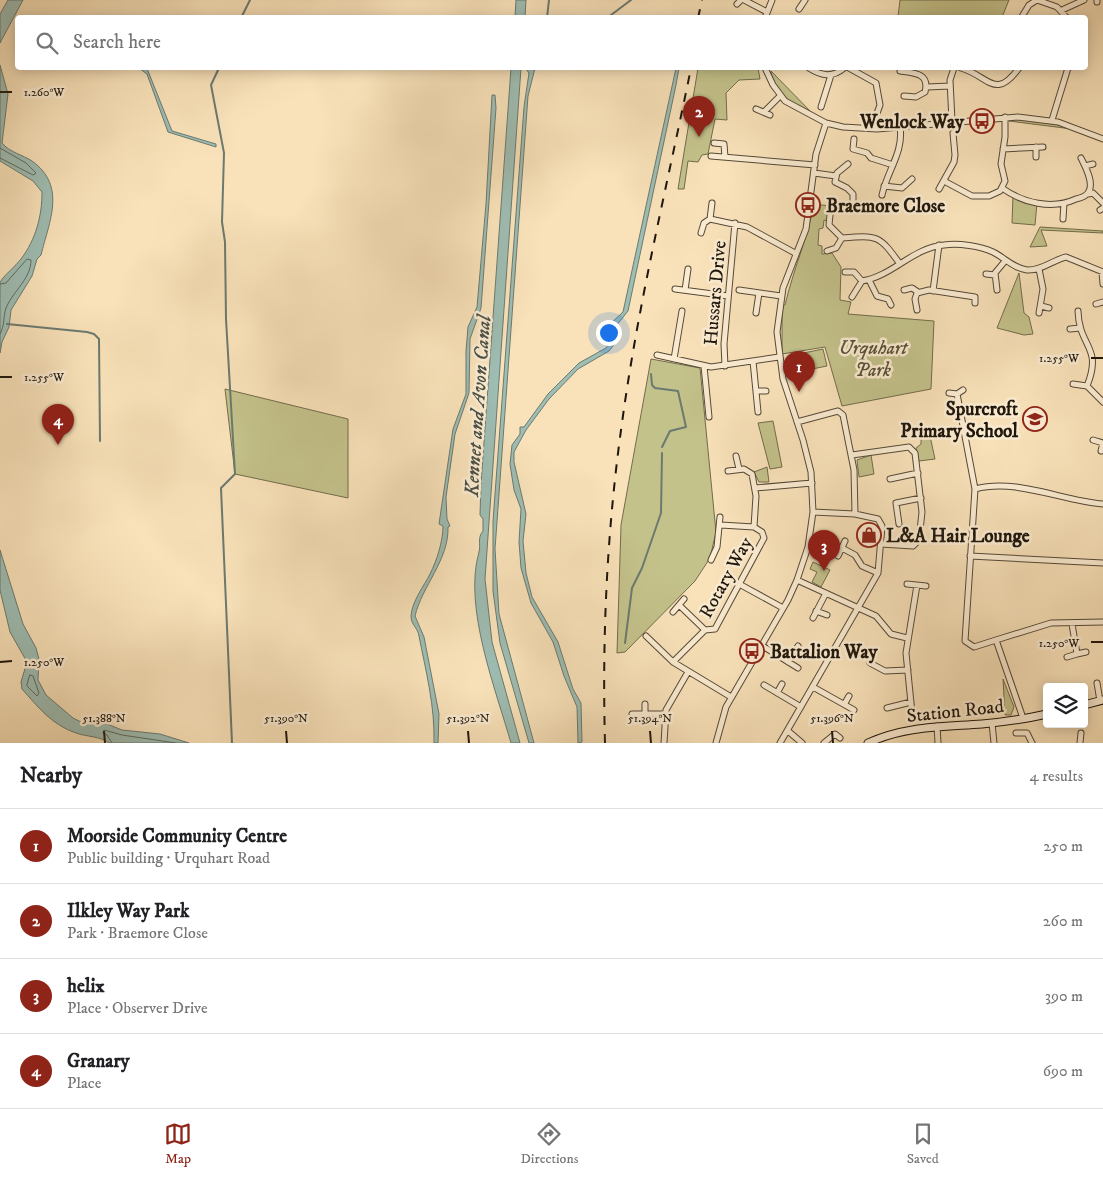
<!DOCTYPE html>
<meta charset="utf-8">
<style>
:root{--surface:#fff;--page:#f6f6f6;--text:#202124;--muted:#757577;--line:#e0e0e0;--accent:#8f2418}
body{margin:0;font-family:"IM FELL DW Pica",serif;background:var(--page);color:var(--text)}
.controls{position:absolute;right:15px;bottom:15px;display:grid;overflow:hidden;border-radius:5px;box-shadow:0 2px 12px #0003}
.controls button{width:45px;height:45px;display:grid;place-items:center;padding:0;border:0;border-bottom:1px solid var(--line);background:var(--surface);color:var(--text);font:25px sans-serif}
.you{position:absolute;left:608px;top:332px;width:18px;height:18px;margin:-12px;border:4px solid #fff;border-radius:50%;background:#1a73e8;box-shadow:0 0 0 8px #1a73e833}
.badge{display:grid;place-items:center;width:32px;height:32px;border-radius:50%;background:var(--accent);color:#fff;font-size:16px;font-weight:700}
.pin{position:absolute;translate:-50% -41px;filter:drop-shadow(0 1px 2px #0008)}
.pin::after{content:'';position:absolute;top:26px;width:18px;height:15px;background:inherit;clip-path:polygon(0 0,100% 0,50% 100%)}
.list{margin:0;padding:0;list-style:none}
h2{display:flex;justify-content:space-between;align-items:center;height:65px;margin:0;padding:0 20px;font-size:21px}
h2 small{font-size:16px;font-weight:400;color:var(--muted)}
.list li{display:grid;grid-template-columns:32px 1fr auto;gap:15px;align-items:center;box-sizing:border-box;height:75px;padding:0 20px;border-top:1px solid var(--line)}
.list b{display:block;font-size:19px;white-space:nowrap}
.list p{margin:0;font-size:16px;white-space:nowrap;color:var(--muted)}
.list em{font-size:16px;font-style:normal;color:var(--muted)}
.icon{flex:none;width:28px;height:28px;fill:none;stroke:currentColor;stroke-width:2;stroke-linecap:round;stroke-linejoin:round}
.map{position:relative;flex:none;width:1103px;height:743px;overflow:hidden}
.search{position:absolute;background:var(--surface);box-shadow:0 2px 12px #0003;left:15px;right:15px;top:15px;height:55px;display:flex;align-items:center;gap:12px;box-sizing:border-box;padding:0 18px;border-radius:5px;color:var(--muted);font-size:19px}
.sheet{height:365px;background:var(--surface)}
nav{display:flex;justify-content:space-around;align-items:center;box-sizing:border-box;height:70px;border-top:1px solid var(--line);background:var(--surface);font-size:14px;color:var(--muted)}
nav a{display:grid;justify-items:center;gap:2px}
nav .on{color:var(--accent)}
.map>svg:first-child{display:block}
.green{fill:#c4c28b;stroke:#716c4c}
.water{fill:#9ebdb3;stroke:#6b7a70}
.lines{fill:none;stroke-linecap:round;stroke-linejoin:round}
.shore{stroke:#5e6a60;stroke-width:1}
.stream{stroke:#6b7a70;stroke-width:2}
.street-casing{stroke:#554938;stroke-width:7}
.secondary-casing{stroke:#1e160c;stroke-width:9}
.street{stroke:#fbecd2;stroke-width:5}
.secondary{stroke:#fbecd2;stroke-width:7}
.rail{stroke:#1e160c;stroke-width:2;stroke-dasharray:9 9;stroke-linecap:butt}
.ticks{fill:none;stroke:#1e160c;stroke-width:2}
.labels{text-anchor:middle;stroke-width:5;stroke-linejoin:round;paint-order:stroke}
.poi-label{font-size:19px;font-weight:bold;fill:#1e160c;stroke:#fbecd2;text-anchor:start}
.street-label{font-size:19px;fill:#1e160c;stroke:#fbecd2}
.park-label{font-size:19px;font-style:italic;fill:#585238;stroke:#fbecd2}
.water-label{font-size:20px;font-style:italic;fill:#4b5046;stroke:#fbecd2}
.ticks-label{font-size:12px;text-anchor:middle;fill:#1e160c;stroke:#fbecd2;stroke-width:5;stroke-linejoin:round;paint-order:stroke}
</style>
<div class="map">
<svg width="1103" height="743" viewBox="0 0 1103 743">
<rect width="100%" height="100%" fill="#f9e2ba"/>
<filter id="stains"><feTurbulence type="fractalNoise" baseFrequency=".004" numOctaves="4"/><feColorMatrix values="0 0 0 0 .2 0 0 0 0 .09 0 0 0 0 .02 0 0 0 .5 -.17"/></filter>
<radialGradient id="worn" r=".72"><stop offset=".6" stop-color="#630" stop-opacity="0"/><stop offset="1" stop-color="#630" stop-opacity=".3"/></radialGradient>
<path class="green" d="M900 0H1009L1002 17 904 18 898 17Z
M698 68H758L760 79 739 80 726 93 727 120 715 119 708 154 702 155 698 162 688 161 684 189H678Z
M771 71 814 115C797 106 772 94 771 71Z
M1014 118 1052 123 1072 129 1009 121Z
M1013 196 1037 203 1035 225 1012 223Z
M814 204 847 208 846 213 828 212 827 221 824 220 823 228 819 229 818 245 822 246V254L832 253 841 267 840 300 851 302 848 314 934 321 931 389 842 406 825 347 782 354V306L785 305C793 271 807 239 814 204Z
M1040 227 1103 231V233L1041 230 1047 246 1030 247Z
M1019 273 1024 313 1029 317 1033 334 1024 335 997 328Z
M823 349 827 366 792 373 789 356Z
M651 359 700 368 716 532 710 558 695 581 625 652 617 653 621 525Z
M225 389 348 419V498L235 474Z
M773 421 782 467 770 469 758 423Z
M930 436 935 459 919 461 916 448 921 444V438Z
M871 455 874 474 859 477 857 460Z
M767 467 769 482H759L754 472Z
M813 562 830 570 821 587 812 582 817 572 810 569Z
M1003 679 1014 707 1011 715H1005Z"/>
<path class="water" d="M8 0H23L0 43V14Z
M516 0H526L525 17H515Z
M0 65 8 94 2 143C9 152 23 155 32 161 67 186 49 222 41 255L37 259 32 276 11 310 9 327 2 342 0 353V282C6 273 15 267 21 259 36 239 42 216 42 192L33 181 0 161Z
M139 68H146L148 71 172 131 216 144V147L168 132 147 74Z
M511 68H521L485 579 492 642 520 743H511C496 690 463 607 479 552 481 544 477 538 483 531V519L480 515 481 484Z
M529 68H535L528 96 495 549 499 614 534 743H529L500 643 493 591V521L524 107 529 73 526 69Z
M676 68H679L676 85 628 311 616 326 613 346 609 351 578 369 549 399 526 430 514 452V462L526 514 523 541 526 573 532 597 558 642 573 689 581 703 582 742 578 743 577 707 564 676 553 642 531 603 521 568 519 542 521 509 514 490 510 464 512 445 520 434V427H524L548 394 579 363 606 348 609 343 610 324 623 312Z
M492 95H495L496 108 481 308 470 339 469 393 455 434 446 497 447 519 450 526 448 527C449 560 422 586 415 616L424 637 439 714 438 743H434C435 706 426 672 419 636 418 628 411 625 411 616 412 601 424 586 430 574 437 560 443 541 443 526L439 524 453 429 466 394V351L468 327 477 307 486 204Z
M0 550 23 624 36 648 39 659 38 680 46 695 73 718 83 723 107 724 122 730 160 734 189 743H109C100 736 87 737 76 733 52 725 38 707 22 689L21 682 27 662 10 632 0 590Z"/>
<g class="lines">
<path class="shore" d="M0 148 26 163 36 173 33 175 0 158
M0 284 6 283 27 259 31 260C31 279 13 291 6 308 3 317 5 325 0 334
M30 675 33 676 39 693 37 696 27 686Z
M112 743 107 735 103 733 104 730 122 735 176 743"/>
<path class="stream" d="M241 18 250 0
M547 18 549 0
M607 18 631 0
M219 68 211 85 224 153 222 222 225 242 226 319 235 474 221 488 232 743
M7 324 87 332 94 334 99 339 100 441
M651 374 652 385 655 388 678 391 686 427 670 431 662 447
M625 643 632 588 642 568 661 513 662 453"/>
<defs>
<path id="street" d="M744 0 767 12
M1037 0 1057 7 1067 18
M1097 0V2
M737 4 741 0
M799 9 805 0
M1062 10 1084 0
M765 18 772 0
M1021 18 1029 5 1037 0
M765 68 773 85 785 101 826 123 843 127 877 129 1018 117 1058 122 1103 139
M809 68C822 76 832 78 844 68
M849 68 876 83 880 105 876 116
M961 68C989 76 995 101 1019 68
M900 71C914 73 930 73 925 92L916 97 904 96
M927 87 950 86
M821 107 831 75
M756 109 770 115
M765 111 780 96
M1052 120 1068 68
M952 121 950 80 954 68
M854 139 853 149 867 153 871 158 893 165
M714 143 724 144 725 157
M1036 147V157
M1003 149 1043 147
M711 156 815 165
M848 164 837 173 835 182 847 188 853 194V200
M1085 166 1093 164
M814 173 836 176
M944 181 972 196H989L1000 191 1005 181 1001 164 1005 137V117
M884 186 902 188 912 179
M1002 188C1023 203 1052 210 1076 199 1081 198 1087 196 1089 191 1094 182 1085 166 1081 158
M939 189 954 162 955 155 953 133
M1088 194 1093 193 1103 203
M882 195C887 171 904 152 900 127
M1100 210 1103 208
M830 215 829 225 842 238
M710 219 712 203
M1063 219 1064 203
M701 233 704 223 710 219 747 227 795 253
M827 251 836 248 842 238C878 235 879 235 900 264
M845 272H854L862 281
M1102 272 1103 284
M986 274 995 275
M869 280 877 296 888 299 891 305
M675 289 728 296
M685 290 688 269
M739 290 781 296
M904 290 912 288 918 292
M997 290 995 273 1005 261
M933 291 939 245
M852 297 862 281C893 276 912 248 944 245 959 243 980 246 993 252 1005 258 1013 268 1027 270 1041 271 1053 260 1066 257L1103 272
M1096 304 1103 302
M1041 306 1049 308
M917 310 915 299 917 293 929 290 975 297V303
M1078 311C1079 348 1103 346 1087 386
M756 313 759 293
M1039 313 1043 289 1039 269
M1070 329 1080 328
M657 355 711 367 779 357
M674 359 682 311
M753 361 758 412
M704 366 709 417
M725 366 724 344 735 223
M1073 384 1087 386
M1087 386 1103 402
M756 391H766
M949 393 957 394 963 390
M957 394 975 489 965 641 974 647 996 640 1023 718
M797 422 838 411 843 415 854 470 855 514
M1093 440 1103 443
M1101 451 1103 443
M852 455 909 447 915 453 922 512 919 540 913 546 881 544
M736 456 739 469
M890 479 918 473
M755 488 812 483
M975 489C1017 478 1062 501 1103 504
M899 524 896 503 921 498
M721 525 754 527
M842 548 855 555 862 566 878 573
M838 556 845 541
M970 556 1103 563
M711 560 717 547 720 517
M797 580 876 616 891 634 907 638
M907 584 926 586
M741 585 783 608
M679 605 705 630
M816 611 827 615
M673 612 684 599
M813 618 826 593
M1072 624 1077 654 1086 652
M646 636 673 662 731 697
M996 640 1051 623 1103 622
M761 645 798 668
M1067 657 1077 654
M673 662 705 630 715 629 764 538 762 532 754 527 756 496 752 474 744 469 728 471
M788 662 798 646
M870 663 885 671 908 670
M1097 683 1100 701
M764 685 801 707
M813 687 854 710
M777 693 782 684
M845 703 849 696
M887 708 911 702
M912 713 906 653 917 585
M632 714H665
M645 714V704
M992 723 994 743
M937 726 938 743
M788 731 802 743
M1016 733H1027L1032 743
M664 743 666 710 688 672
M716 743 726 707 788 600 797 580 808 547 813 512 811 472 803 440 783 379 777 332 783 288 806 229 816 154 826 123
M780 743 878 573 882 526 878 519 855 514 813 512
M824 743 835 734 840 738
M1080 743 1081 733"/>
<path id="secondary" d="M1084 705 1103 700
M868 743C905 726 942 727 982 724 1004 722 1025 719 1047 714"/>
</defs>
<use href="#street" class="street-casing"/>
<use href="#secondary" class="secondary-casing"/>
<use href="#street" class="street"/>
<use href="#secondary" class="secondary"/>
<path class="rail" d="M698 18 702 0
M605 743C602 636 607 529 622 423 638 304 667 186 691 68"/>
</g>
<path class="ticks" d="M0 92H12M1091 358H1103M0 377H12M1091 642H1103M0 662 12 661M104 731 105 743M286 731 287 743M468 731 469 743M650 731 651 743M832 731 833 743"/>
<defs>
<symbol id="bus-ring" viewBox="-11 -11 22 22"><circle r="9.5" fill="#fbecd2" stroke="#8f2418" stroke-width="1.5"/><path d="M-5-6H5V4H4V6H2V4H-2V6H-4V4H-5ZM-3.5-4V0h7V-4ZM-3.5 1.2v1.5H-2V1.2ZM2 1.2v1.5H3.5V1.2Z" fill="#8f2418"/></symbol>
<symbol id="school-ring" viewBox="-11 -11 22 22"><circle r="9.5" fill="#fbecd2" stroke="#8f2418" stroke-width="1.5"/><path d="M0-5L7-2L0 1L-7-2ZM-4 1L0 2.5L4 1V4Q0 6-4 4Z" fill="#8f2418"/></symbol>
<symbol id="shop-ring" viewBox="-11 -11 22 22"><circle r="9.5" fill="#fbecd2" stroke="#8f2418" stroke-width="1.5"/><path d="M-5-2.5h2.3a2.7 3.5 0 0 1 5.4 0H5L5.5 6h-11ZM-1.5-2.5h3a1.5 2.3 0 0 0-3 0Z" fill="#8f2418"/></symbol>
</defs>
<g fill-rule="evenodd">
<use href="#bus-ring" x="968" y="107" width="28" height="28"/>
<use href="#bus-ring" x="794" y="191" width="28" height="28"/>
<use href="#school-ring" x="1021" y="405" width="28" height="28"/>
<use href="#shop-ring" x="855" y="521" width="28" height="28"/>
<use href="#bus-ring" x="738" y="637" width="28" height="28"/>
</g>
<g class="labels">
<g class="poi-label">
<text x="964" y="128" text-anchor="end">Wenlock Way</text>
<text x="826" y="212">Braemore Close</text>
<text x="1018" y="415" text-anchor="end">Spurcroft<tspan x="1018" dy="22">Primary School</tspan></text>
<text x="886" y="542">L&amp;A Hair Lounge</text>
<text x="770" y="658">Battalion Way</text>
</g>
<g class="street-label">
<text transform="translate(714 293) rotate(-85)" y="7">Hussars Drive</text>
<text transform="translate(725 577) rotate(-61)" y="7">Rotary Way</text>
<text transform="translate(955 710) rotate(-6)" y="7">Station Road</text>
</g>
<g class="park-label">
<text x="873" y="354">Urquhart<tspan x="873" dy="22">Park</tspan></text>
</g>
<g class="water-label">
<text transform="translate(477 406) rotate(-86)" y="7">Kennet and Avon Canal</text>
</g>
</g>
<g class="ticks-label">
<text x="44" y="96">1.260°W</text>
<text x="1059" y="362">1.255°W</text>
<text x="44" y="381">1.255°W</text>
<text x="1059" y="647">1.250°W</text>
<text x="44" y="666">1.250°W</text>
<text x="104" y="722">51.388°N</text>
<text x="286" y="722">51.390°N</text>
<text x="468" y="722">51.392°N</text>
<text x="650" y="722">51.394°N</text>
<text x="832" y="722">51.396°N</text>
</g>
<rect width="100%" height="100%" filter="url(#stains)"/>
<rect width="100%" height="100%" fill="url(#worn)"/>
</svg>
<div class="controls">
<button><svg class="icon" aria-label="layers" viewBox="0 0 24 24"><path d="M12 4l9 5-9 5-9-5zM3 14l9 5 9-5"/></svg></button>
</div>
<div class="you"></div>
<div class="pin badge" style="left:799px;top:392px">1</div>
<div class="pin badge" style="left:699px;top:137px">2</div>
<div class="pin badge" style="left:824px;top:571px">3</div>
<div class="pin badge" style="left:58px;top:445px">4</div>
<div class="search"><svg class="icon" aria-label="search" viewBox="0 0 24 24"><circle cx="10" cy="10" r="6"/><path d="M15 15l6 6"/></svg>Search here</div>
</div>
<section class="sheet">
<h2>Nearby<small>4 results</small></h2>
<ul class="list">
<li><span class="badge">1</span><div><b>Moorside Community Centre</b><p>Public building · Urquhart Road</p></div><em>250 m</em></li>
<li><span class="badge">2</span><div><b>Ilkley Way Park</b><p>Park · Braemore Close</p></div><em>260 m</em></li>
<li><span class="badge">3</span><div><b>helix</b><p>Place · Observer Drive</p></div><em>390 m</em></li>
<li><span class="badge">4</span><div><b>Granary</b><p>Place</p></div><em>690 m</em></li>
</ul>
</section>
<nav>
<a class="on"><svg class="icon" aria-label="map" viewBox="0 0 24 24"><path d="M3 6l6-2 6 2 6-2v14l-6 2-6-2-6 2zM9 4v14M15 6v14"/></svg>Map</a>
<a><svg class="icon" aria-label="directions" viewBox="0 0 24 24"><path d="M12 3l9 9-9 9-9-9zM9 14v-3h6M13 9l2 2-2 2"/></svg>Directions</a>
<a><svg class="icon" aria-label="saved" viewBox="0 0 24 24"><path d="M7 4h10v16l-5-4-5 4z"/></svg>Saved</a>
</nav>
